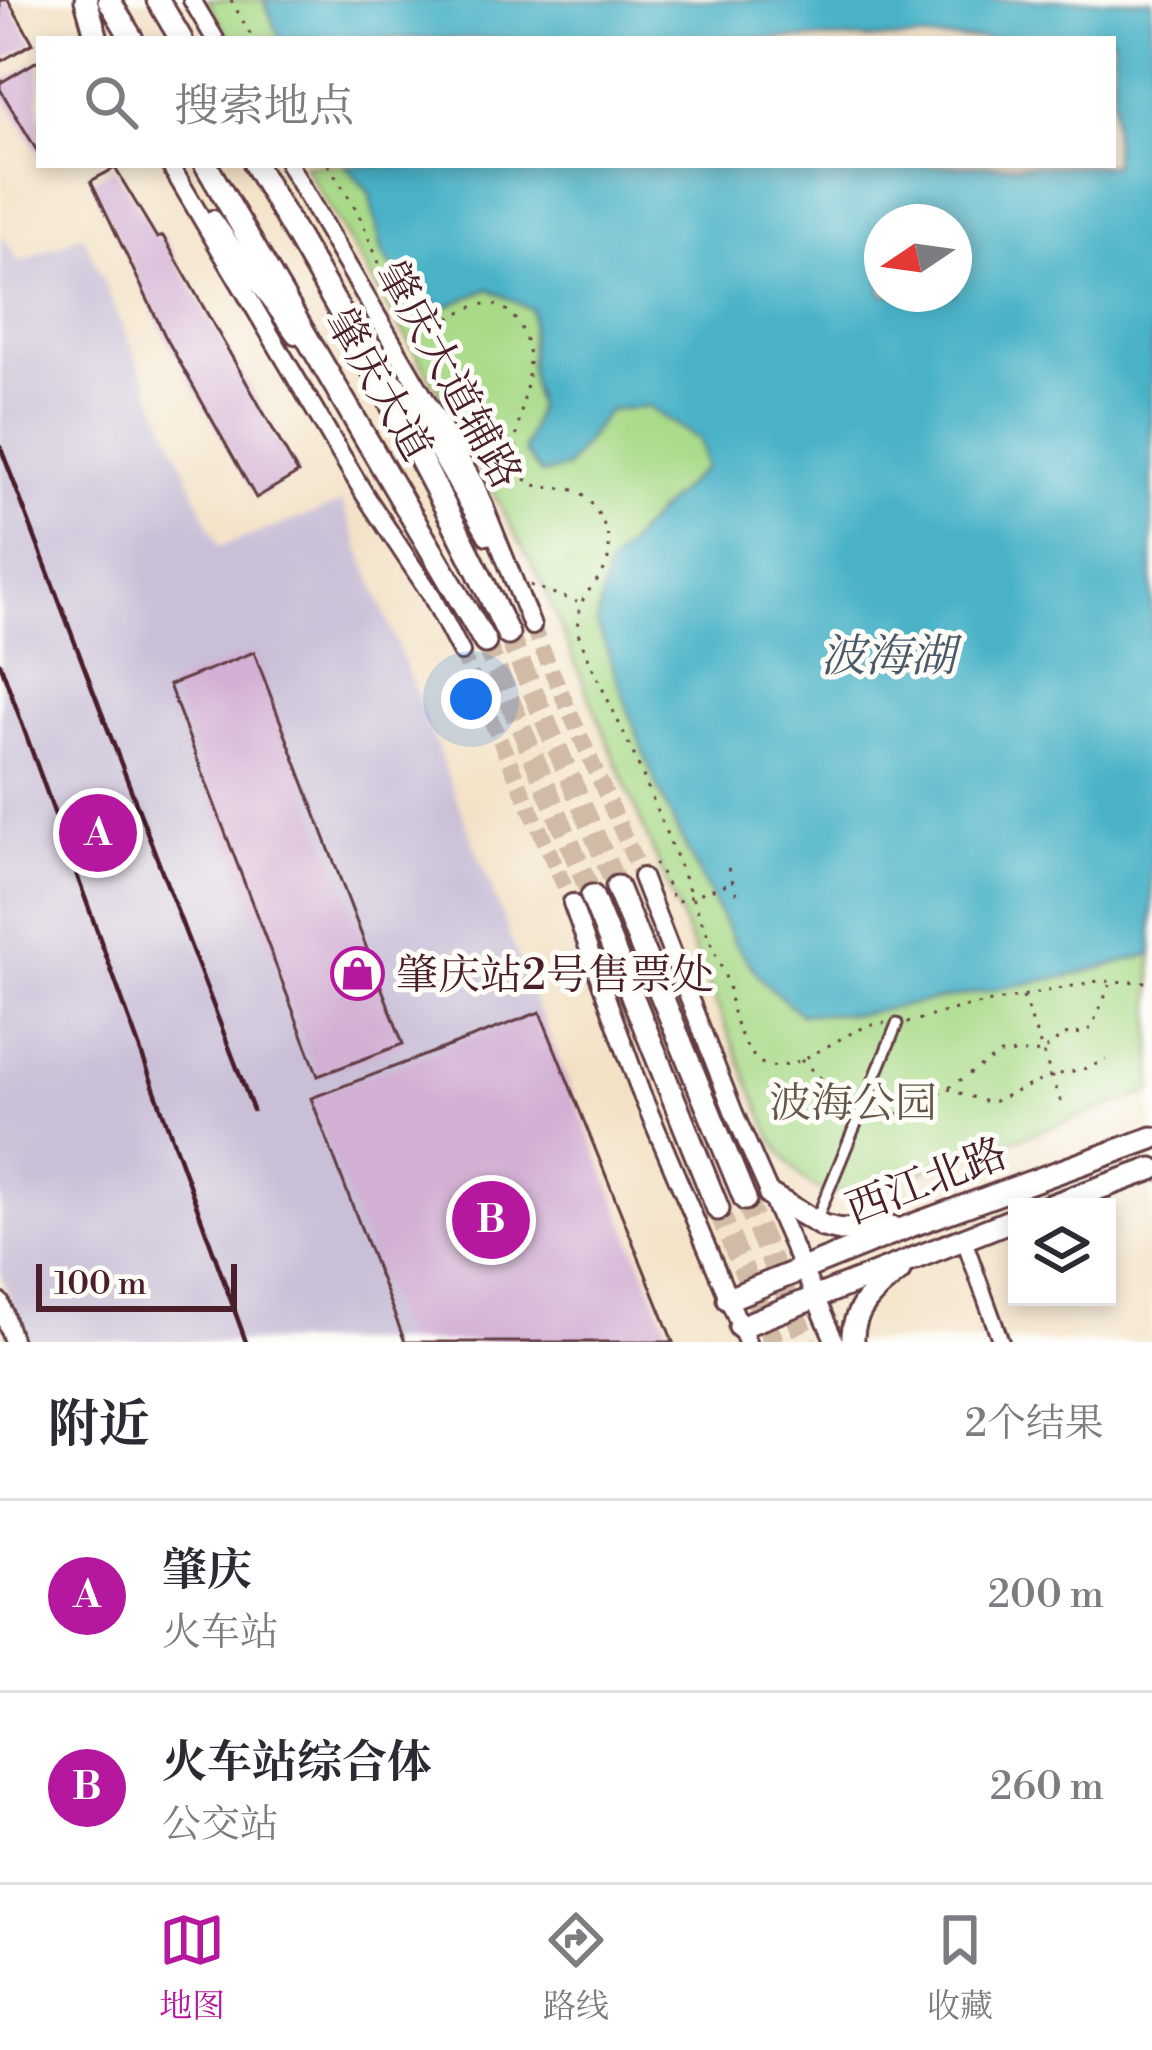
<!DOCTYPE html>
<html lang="zh">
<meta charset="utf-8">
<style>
:root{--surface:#fff;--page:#f2f2f3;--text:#2b2b33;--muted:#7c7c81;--line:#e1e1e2;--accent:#b5179e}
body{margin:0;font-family:"Libre Bodoni","Noto Serif SC",serif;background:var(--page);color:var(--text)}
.controls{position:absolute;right:36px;bottom:36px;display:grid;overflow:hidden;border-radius:0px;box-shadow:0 6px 18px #0003}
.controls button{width:108px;height:108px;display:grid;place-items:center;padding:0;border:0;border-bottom:3px solid var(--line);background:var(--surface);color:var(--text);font:60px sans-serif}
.compass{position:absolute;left:864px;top:204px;width:108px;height:108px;border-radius:50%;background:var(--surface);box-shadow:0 6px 18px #0003;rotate:257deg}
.scale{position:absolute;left:36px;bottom:30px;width:201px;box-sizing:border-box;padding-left:12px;border:6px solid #4a1f2b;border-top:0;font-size:33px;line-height:42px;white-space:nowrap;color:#4a1f2b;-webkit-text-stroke:9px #fdfcf7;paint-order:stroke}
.you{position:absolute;left:471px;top:699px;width:42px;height:42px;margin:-30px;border:9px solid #fff;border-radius:50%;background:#1a73e8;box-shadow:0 0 0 18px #1a73e833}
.badge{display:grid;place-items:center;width:78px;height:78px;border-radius:50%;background:var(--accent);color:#fff;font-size:39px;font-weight:700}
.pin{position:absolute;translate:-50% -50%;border:6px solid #fff;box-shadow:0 3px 12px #0006}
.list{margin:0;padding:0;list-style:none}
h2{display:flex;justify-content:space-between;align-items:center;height:156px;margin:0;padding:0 48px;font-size:51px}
h2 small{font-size:39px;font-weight:400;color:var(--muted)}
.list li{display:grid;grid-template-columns:78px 1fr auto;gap:36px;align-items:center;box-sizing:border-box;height:192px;padding:0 48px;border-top:3px solid var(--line)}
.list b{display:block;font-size:45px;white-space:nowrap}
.list p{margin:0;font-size:39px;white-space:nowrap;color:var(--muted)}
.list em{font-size:39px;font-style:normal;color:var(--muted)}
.icon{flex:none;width:66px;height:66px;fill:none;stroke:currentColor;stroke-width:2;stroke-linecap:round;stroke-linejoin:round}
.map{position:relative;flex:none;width:1152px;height:1342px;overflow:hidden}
.search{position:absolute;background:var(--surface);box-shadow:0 6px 18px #0003;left:36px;right:36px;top:36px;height:132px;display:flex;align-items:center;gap:30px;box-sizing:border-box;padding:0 42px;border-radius:0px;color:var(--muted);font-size:45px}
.sheet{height:540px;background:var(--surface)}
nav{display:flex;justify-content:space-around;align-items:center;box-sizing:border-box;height:168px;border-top:3px solid var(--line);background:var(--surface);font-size:33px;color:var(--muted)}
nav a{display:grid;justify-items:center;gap:6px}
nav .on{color:var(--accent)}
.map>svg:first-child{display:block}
.industrial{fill:#c9bfd7}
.green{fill:#a9da88;stroke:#7a7c5a;stroke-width:3}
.water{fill:#48b2c7;stroke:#496879;stroke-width:3;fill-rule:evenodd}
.building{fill:#d2afd3}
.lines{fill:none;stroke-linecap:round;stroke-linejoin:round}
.tertiary-tunnel{stroke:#d1baa6;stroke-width:16;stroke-dasharray:16 8;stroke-linecap:butt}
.trunk-tunnel{stroke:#d1baa6;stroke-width:21;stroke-dasharray:21 10;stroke-linecap:butt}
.pedestrian-casing{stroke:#633c42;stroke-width:15}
.minor-casing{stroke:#633c42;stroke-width:20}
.tertiary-casing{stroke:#633c42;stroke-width:22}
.primary-casing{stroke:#633c42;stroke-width:27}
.trunk-casing{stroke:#633c42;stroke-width:27}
.path{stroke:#633c42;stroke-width:3;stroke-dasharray:3 9;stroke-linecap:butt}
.pedestrian{stroke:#fff;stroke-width:9}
.minor{stroke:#fff;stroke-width:14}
.tertiary{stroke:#fff;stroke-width:16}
.primary{stroke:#fff;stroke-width:21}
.trunk{stroke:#fff;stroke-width:21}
.rail{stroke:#4a1f2b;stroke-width:4.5}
.labels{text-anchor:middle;stroke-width:10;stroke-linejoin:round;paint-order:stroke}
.street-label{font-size:42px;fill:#4a1f2b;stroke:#fdfcf7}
.poi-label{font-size:42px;fill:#4a1f2b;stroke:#fdfcf7;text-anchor:start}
.park-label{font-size:42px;fill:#665747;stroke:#fdfcf7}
.water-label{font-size:45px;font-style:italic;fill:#495a69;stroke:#fdfcf7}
</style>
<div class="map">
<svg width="1152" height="1342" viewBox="0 0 1152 1342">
<rect width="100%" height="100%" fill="#fdfcf7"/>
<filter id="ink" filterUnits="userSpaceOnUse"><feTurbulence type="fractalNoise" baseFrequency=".00833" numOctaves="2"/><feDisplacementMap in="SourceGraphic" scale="24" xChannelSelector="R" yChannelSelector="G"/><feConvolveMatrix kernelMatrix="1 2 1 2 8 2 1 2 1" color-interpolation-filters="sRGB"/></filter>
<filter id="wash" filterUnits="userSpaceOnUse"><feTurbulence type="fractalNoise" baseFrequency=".004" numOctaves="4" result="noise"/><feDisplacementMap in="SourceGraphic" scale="48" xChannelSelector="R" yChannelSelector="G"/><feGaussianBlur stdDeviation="2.7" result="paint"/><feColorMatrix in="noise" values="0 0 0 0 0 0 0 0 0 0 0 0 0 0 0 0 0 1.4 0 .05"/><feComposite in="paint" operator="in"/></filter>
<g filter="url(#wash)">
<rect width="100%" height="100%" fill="#f3e1c5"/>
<path class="industrial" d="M0 234 20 262 83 235 219 547 342 503 667 1342H24L0 1271Z"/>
<path class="green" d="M207 0H264L280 39H230Z
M304 165H345L369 192 383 254 446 307 489 289 532 310 530 370 537 408 524 451 566 468 609 410 648 407 700 440 705 467 655 514 647 762 676 828 734 942 1069 976 1152 954V1092L878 1187C815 1202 806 1188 772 1138L543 585 479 467 468 441Z"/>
<path class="water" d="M264 0H1152V954L1069 976 859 1014H800L764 982 734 942 676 828 647 762 597 623 607 569 655 514 705 467 700 440 648 407 609 410 566 468 541 474 524 451 537 408 530 370 532 310 489 289 446 307 415 300 383 254 369 192 345 165H1113V39H280ZM882 222H954V294H882Z"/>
<g id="blocks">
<path class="building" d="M0 0H8L33 43 0 62Z
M39 60V154L0 89V83Z
M115 168 157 238 163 236 298 473 256 498 165 336 91 181Z
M254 652 403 1044 318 1076 169 685Z
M540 1012 673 1342H405L311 1098Z"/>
</g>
</g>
<g filter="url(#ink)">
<use href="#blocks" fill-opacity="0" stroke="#633c42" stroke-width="3"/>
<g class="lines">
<path class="tertiary-tunnel" d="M532 626 642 877
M461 652 572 903"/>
<path class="trunk-tunnel" d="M508 634 617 887
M485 642 592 896
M745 1199 807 1342
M718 1209 774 1342"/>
<defs>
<path id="pedestrian" d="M815 1223 897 1024"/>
<path id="minor" d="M963 1237 1001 1342"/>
<path id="tertiary" d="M192 0 215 39
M170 165 365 495 430 593 461 652
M289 165 476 486 532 626
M213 219 295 335
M370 350 405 395 487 536
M642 877 734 1113 835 1342
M572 903 641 1093 747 1342
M0 1302 13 1342"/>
<path id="primary" d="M770 1195 823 1226 841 1230 892 1227
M1047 1207 1152 1169
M728 1299 910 1226 1152 1138
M740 1327 1017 1218
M853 1342C851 1310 875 1289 899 1271"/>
<path id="trunk" d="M86 0 97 39
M109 0 132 39
M158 0 181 39
M206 165 485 642
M255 165C346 318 432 473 508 634
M617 887 745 1199
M592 896 718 1209"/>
</defs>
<use href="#pedestrian" class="pedestrian-casing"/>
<use href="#minor" class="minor-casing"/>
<use href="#tertiary" class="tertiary-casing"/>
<use href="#primary" class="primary-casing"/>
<use href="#trunk" class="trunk-casing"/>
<path class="path" d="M231 0 253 39
M328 165C340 184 353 202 362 222 378 256 392 317 434 327 459 314 491 287 515 319 552 365 501 433 520 471 533 498 567 480 585 496 587 497 595 508 596 510 603 521 608 532 609 545 612 585 570 586 579 636 600 687 627 736 648 788 674 851 698 914 725 976 730 988 730 1000 733 1012 736 1027 750 1061 766 1065 800 1075 847 1024 885 1023
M530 585 577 602
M654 865 657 864 675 902 733 882
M728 868 738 897
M1023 997 1063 1108
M907 1023 956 1009 1098 981 1152 982
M801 1060 839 1095 854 1102
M948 1089 990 1103 1051 1076 1087 1068 1106 1060
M874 1110 886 1115 908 1114 1000 1054 1042 1052 1063 1035 1082 1033 1091 1028 1110 985"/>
<use href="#pedestrian" class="pedestrian"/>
<use href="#minor" class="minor"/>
<use href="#tertiary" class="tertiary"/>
<use href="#primary" class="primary"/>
<use href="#trunk" class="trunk"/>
<path class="rail" d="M0 446 253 1110
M0 663 246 1342"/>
</g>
</g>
<defs>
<symbol id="shop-ring" viewBox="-11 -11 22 22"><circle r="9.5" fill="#fdfcf7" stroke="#b5179e" stroke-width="1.5"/><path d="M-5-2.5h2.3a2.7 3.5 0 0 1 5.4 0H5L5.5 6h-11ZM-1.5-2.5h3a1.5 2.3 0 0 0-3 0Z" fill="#b5179e"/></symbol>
</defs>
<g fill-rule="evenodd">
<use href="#shop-ring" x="328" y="944" width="59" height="59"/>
</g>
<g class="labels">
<g class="street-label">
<text transform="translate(450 374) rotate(61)" y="15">肇庆大道辅路</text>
<text transform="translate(380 384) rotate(60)" y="15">肇庆大道</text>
<text transform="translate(926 1180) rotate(-21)" y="15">西江北路</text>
</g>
<g class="poi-label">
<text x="396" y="989">肇庆站2号售票处</text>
</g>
<g class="park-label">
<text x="853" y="1117">波海公园</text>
</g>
<g class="water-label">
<text x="888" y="671">波海湖</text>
</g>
</g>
</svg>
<div class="controls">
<button><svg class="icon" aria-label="layers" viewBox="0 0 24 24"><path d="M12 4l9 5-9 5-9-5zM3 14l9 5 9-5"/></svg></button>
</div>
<svg class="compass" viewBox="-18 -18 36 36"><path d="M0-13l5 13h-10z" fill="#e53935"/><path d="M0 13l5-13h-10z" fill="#7c7c81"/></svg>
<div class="scale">100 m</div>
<div class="you"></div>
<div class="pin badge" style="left:98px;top:833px">A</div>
<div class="pin badge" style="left:491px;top:1220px">B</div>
<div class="search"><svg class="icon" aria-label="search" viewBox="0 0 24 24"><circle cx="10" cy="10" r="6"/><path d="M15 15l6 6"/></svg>搜索地点</div>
</div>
<section class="sheet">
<h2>附近<small>2个结果</small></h2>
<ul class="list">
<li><span class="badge">A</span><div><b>肇庆</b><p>火车站</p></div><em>200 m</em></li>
<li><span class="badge">B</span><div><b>火车站综合体</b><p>公交站</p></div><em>260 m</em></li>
</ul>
</section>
<nav>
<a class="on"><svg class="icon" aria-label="map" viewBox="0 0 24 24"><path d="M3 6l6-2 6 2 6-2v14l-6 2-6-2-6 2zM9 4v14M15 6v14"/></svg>地图</a>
<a><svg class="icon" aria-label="directions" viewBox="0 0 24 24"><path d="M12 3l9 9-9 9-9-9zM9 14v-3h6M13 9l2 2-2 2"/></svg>路线</a>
<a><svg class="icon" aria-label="saved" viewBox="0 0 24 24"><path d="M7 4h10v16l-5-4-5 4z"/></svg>收藏</a>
</nav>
